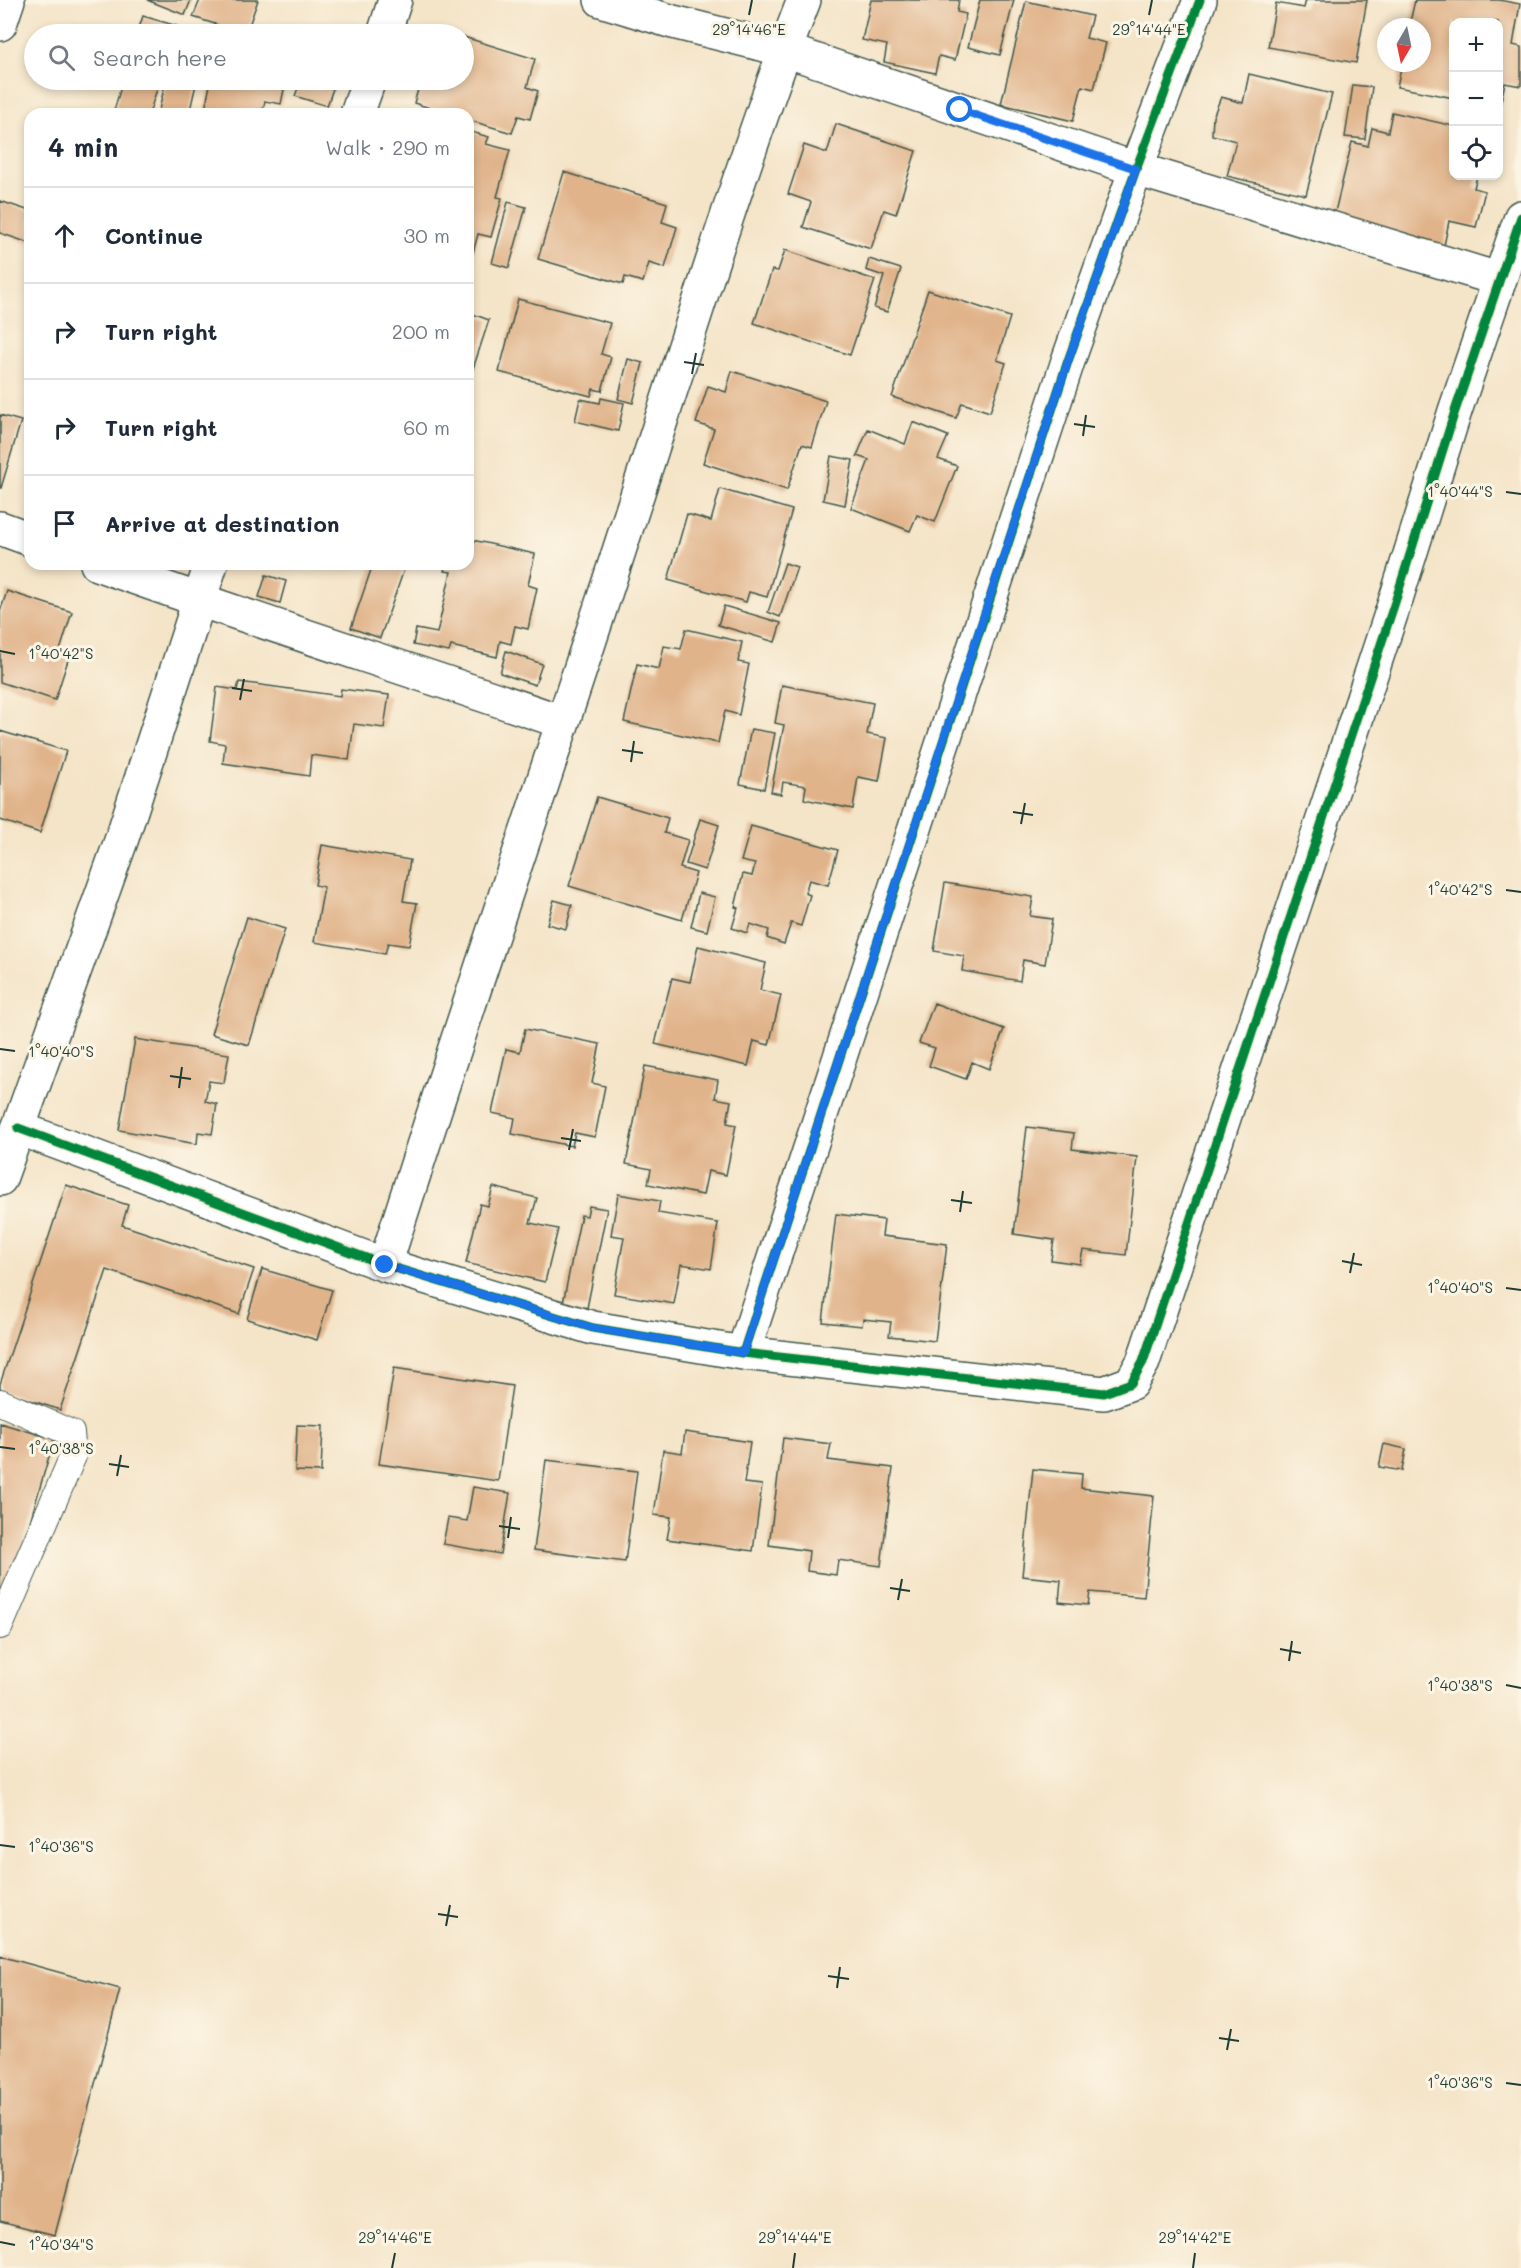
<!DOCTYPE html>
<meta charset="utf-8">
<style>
:root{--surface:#fff;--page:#f6f6f7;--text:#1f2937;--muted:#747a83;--line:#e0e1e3}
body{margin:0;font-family:Mali,sans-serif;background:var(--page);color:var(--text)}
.controls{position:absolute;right:18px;top:18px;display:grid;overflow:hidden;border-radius:12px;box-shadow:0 3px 9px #0003}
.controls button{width:54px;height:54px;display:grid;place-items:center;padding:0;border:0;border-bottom:2px solid var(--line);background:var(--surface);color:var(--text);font:30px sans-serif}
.compass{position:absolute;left:1377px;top:18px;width:54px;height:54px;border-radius:50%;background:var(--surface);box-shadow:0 3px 9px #0003;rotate:189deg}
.stop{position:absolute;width:18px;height:18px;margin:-14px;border:4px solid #1a73e8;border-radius:50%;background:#fff}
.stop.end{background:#1a73e8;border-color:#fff;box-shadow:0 2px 6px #0008}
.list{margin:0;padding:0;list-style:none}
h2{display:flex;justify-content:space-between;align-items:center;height:78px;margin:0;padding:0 24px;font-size:26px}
h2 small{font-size:20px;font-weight:400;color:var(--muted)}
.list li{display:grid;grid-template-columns:39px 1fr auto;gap:18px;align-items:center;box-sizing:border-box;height:96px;padding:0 24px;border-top:2px solid var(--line)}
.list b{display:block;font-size:22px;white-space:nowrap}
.list em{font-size:20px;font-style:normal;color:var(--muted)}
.icon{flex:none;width:33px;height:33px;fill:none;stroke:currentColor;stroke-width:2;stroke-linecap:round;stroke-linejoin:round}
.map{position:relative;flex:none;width:1521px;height:2268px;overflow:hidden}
.search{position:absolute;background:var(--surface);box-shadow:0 3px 9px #0003;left:24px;top:24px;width:450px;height:66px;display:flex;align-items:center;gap:15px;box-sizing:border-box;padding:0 21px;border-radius:33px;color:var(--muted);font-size:22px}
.panel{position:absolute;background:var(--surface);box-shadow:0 3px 9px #0003;left:24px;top:108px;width:450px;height:462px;border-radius:18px}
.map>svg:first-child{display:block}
.building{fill:#e0b38a}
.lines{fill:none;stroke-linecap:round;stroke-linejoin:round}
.lane-casing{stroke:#3f564a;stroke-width:28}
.street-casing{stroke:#3f564a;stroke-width:36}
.lane{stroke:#fff;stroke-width:26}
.street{stroke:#fff;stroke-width:33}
.cycleway-casing{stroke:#fcf5e5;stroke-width:13}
.cycleway{stroke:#00873e;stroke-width:9}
.route{stroke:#1a73e8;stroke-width:8}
.ticks{fill:none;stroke:#1f3d34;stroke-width:2}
.ticks-label{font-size:15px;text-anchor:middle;fill:#1f3d34;stroke:#fcf5e5;stroke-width:6;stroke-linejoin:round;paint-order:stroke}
</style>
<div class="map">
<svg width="1521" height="2268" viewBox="0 0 1521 2268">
<rect width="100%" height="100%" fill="#fcf5e5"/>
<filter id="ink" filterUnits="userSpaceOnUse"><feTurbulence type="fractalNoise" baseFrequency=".0167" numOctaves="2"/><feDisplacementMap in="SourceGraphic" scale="12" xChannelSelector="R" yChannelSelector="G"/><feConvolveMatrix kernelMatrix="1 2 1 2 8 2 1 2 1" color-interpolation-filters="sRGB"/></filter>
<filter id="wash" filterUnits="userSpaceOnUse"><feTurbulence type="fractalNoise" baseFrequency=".008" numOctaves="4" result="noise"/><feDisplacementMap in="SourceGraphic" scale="24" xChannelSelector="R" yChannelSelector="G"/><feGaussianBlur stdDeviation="1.35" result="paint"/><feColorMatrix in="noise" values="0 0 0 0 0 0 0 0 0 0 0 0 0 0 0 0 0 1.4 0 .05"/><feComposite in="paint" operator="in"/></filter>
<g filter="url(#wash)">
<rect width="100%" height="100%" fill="#f4e4c8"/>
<g id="blocks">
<path class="building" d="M147 0H191L185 15Z
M200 0H258L246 34 193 17Z
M871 0H959L957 12 966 14 955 60 939 56 935 73 884 62 887 45 862 40Z
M980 0H1014L1000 55 968 47Z
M1306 0H1367L1356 63 1268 47 1276 3 1304 8Z
M1415 0H1499L1520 4 1513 45 1521 47V86L1505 83 1499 109 1498 22H1454V98L1397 87 1402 63H1422V27H1409Z
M1026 1 1092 16 1086 38 1106 43 1094 89 1082 86 1073 121 1001 104Z
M143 16 177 26 174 34H137Z
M464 37 535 59 527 87 538 91 530 119 518 116 512 133 468 120V114H449L414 103 421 80H464Z
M1249 74 1332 94 1306 195 1227 176 1236 141 1212 135 1213 117 1221 97 1243 103Z
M123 80H160L149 114H113Z
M166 80H197L190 110 198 111 197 114H158Z
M211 80H286L281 104 265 101 262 114H204Z
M301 80H336L327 106 295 96Z
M1353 85 1372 87 1365 139 1345 137Z
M1392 112 1454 126V176H1477L1474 188 1485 191 1476 227 1449 221 1444 246 1333 220 1352 142 1368 146 1372 128 1388 132Z
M836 124 916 151 896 214 884 210 871 249 803 227 811 202 788 194 804 145 827 153Z
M468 131 489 137 486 144 510 150 497 197 502 198 491 237 478 234 473 253 468 252Z
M564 172 667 203 662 222 677 227 665 268 649 263 643 282 625 277 623 284 538 259Z
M0 201 30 211 29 243 0 233Z
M508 202 526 207 509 268 492 263Z
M785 250 875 280 850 355 754 323 772 270 778 271Z
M869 259 901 269 887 312 874 308 884 276 866 270Z
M928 290 1010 317 997 360 1006 363 990 412 962 403 956 418 892 397Z
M518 299 610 323 601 354 611 357 602 391 593 389 591 396 499 372Z
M470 313 489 320 468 384V320Z
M628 359 643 363 633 403 618 399Z
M732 371 826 401 812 447 802 444 787 490 703 463 714 429 696 423 708 386 726 392Z
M601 398 624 403 618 431 575 421 580 399 600 403Z
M0 415 21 421 1 488H0Z
M913 422 948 436 938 459 957 466 935 522 917 515 910 531 851 508 869 460 857 456 868 429 905 444Z
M831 456 853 460 845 505 823 500Z
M720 489 792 510 767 597 749 592 746 602 668 580 687 514 711 521Z
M468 539 535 554 528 585 537 588 528 629 515 626 511 644 500 641 497 657 451 646 449 652 413 645 416 629 437 633 451 572 444 571 446 564H468Z
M785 563 797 567 780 617 768 612Z
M373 564H406L380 638 351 628Z
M266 575 286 581 280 603 259 597Z
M7 591 72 612 59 654 69 657 55 700 0 682V612Z
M724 606 781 623 775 642 718 625Z
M686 629 742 642 738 662 749 664 739 715 725 711 718 743 624 722 637 664 659 669 664 646 681 649Z
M506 651 542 664 535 685 500 673Z
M239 682 340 696 341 689 389 695 384 728 354 724 349 760 311 755 309 776 223 763 225 744 210 741 217 687 237 690Z
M782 685 873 703 867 734 887 738 879 781 858 777 853 809 804 799 806 786 783 782 781 794 771 792 784 725 775 723Z
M751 729 775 733 764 789 740 784Z
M0 731 66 751 40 833 0 820Z
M597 797 668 818 664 833 688 840 680 868 696 873 682 920 569 886Z
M700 819 719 825 705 870 686 864Z
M751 826 838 850 828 885 809 880 805 893 810 895 801 926 791 923 784 944 767 938 769 930 750 924 747 933 732 928 738 908 735 907 743 874 752 876 755 864 741 861Z
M322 845 410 860 403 901 417 903 409 946 388 943 385 954 314 942 324 887 315 885Z
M945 883 1033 897 1030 916 1052 919 1045 964 1023 960 1020 981 962 971 964 956 934 951Z
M699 893 715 897 707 931 691 927Z
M554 900 572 905 566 929 547 924Z
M247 917 285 929 249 1045 211 1034Z
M698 946 766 963 760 990 781 995 769 1045 754 1041 748 1066 655 1044 672 978 690 982Z
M934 1003 1004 1029 989 1069 972 1062 966 1079 929 1066 935 1048 919 1043Z
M525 1029 600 1044 592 1083 605 1086 595 1137 575 1133 572 1146 512 1134 515 1118 492 1113 506 1049 520 1052Z
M135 1039 229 1054 224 1083 209 1081 205 1101 217 1104 212 1134 198 1132 197 1144 119 1130Z
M645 1066 718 1080 715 1098 731 1101 727 1123 736 1125 726 1175 708 1171 703 1195 648 1184 651 1169 626 1164Z
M1027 1127 1074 1133 1072 1149 1137 1157 1126 1255 1083 1250 1080 1264 1051 1260 1054 1240 1014 1234Z
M66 1185 128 1205 122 1225 254 1269 239 1314 107 1270 60 1410 0 1390V1384Z
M493 1187 537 1198 530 1223 558 1229 545 1282 466 1263 480 1204 488 1206Z
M618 1194 660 1201 658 1213 718 1223 711 1269 681 1264 674 1304 614 1294 624 1237 611 1235Z
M589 1206 607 1209 587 1308 563 1303 581 1215 587 1216Z
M836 1214 884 1220 882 1236 947 1244 935 1341 889 1336 891 1322 863 1319 862 1326 823 1322Z
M262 1269 332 1290 317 1340 247 1319Z
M394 1368 512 1386 498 1481 379 1464Z
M0 1423 54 1439 9 1594 0 1591Z
M297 1425 323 1426 321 1472 295 1471Z
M685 1432 750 1442 744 1483 762 1485 753 1551 667 1539 671 1517 654 1515 663 1450 682 1453Z
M783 1438 831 1444 828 1460 893 1468 881 1566 838 1560 836 1575 807 1571 809 1551 769 1545Z
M1384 1444 1406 1449 1402 1471 1379 1467Z
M546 1460 637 1471 625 1562 534 1550Z
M1033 1469 1082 1474 1081 1488 1154 1496 1144 1597 1090 1592 1088 1605 1059 1602 1061 1580 1022 1576Z
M473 1487 510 1493 500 1554 443 1544 448 1518 467 1521Z
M0 1956 120 1989 55 2235 0 2221Z"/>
</g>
</g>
<g filter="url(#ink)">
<use href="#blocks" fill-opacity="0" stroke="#3f564a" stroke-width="1.5"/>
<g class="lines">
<defs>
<path id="lane" d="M0 1402 71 1433 73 1456 0 1626"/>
<path id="street" d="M601 0 673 22 785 50 1136 169 1498 279
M0 24 8 0
M384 34 395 0
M357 114 369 80
M0 528 30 539
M97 564C251 620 407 668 562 722
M18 1128 385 1265 593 1328 743 1353 1104 1393 1131 1383 1143 1362 1396 599 1455 411 1521 217
M0 1179 122 838 211 564
M385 1265C464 1014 550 765 631 514 687 342 739 169 804 0
M743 1353 1068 361 1136 169 1200 0"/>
</defs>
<use href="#lane" class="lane-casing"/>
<use href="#street" class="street-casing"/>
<use href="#lane" class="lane"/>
<use href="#street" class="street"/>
<defs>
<path id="cycleway" d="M18 1128 385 1265 593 1328 743 1353 1104 1393 1131 1383 1143 1362 1396 599 1455 411 1521 217
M743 1353 1068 361 1136 169 1200 0"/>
</defs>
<use href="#cycleway" class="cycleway-casing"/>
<use href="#cycleway" class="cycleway"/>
</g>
</g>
<g class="lines" filter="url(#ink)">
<path class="route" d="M385 1265 593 1328 743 1353 982 621 1068 361 1136 169 960 110"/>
</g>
<path class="ticks" d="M749 15 752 0M1149 15 1152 0M684 362 704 365M692 374 696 353M1074 424 1095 427M1083 436 1086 415M1506 492 1521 494M0 651 15 654M232 688 252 691M240 700 244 679M622 750 643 753M631 762 634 741M1013 812 1033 815M1021 824 1025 803M1506 890 1521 892M0 1049 15 1051M170 1076 191 1079M179 1088 182 1067M561 1138 581 1141M569 1150 573 1129M951 1200 972 1203M960 1212 963 1191M1342 1261 1362 1265M1350 1273 1354 1253M1506 1288 1521 1290M0 1447 15 1449M109 1464 129 1467M117 1476 121 1455M499 1526 520 1529M508 1538 511 1517M890 1588 910 1591M898 1600 902 1579M1280 1649 1301 1653M1289 1661 1292 1641M1506 1685 1521 1688M0 1845 15 1847M438 1914 458 1917M446 1926 450 1905M828 1976 849 1979M837 1988 840 1967M1219 2038 1239 2041M1227 2050 1231 2029M1506 2083 1521 2085M0 2242 15 2245M392 2268 395 2253M793 2268 795 2253M1193 2268 1195 2253"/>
<g class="ticks-label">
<text x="749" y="35">29°14'46"E</text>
<text x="1149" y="35">29°14'44"E</text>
<text x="1460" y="497">1°40'44"S</text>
<text x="61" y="659">1°40'42"S</text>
<text x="1460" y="895">1°40'42"S</text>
<text x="61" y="1057">1°40'40"S</text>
<text x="1460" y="1293">1°40'40"S</text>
<text x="61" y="1454">1°40'38"S</text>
<text x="1460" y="1691">1°40'38"S</text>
<text x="61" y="1852">1°40'36"S</text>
<text x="1460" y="2088">1°40'36"S</text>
<text x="395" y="2243">29°14'46"E</text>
<text x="795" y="2243">29°14'44"E</text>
<text x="1195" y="2243">29°14'42"E</text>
<text x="61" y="2250">1°40'34"S</text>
</g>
</svg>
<div class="controls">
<button>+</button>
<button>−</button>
<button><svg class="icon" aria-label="locate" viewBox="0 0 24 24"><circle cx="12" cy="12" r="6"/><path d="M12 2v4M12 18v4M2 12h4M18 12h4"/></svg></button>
</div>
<svg class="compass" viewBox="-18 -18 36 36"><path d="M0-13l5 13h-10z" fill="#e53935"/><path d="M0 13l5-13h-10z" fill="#747a83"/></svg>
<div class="stop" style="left:960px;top:110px"></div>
<div class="stop end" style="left:385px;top:1265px"></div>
<div class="search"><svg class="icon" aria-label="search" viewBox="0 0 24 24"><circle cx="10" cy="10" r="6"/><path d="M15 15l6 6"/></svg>Search here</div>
<section class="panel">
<h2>4 min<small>Walk · 290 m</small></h2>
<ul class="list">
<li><svg class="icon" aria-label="ahead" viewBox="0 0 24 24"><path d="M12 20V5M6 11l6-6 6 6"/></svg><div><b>Continue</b></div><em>30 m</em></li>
<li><svg class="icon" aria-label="right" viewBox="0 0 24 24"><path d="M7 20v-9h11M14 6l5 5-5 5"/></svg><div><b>Turn right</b></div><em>200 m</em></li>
<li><svg class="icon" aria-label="right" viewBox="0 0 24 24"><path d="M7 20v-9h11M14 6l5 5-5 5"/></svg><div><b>Turn right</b></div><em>60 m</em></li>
<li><svg class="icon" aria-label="arrive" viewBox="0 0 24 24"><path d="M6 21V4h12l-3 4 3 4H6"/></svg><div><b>Arrive at destination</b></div></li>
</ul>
</section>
</div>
